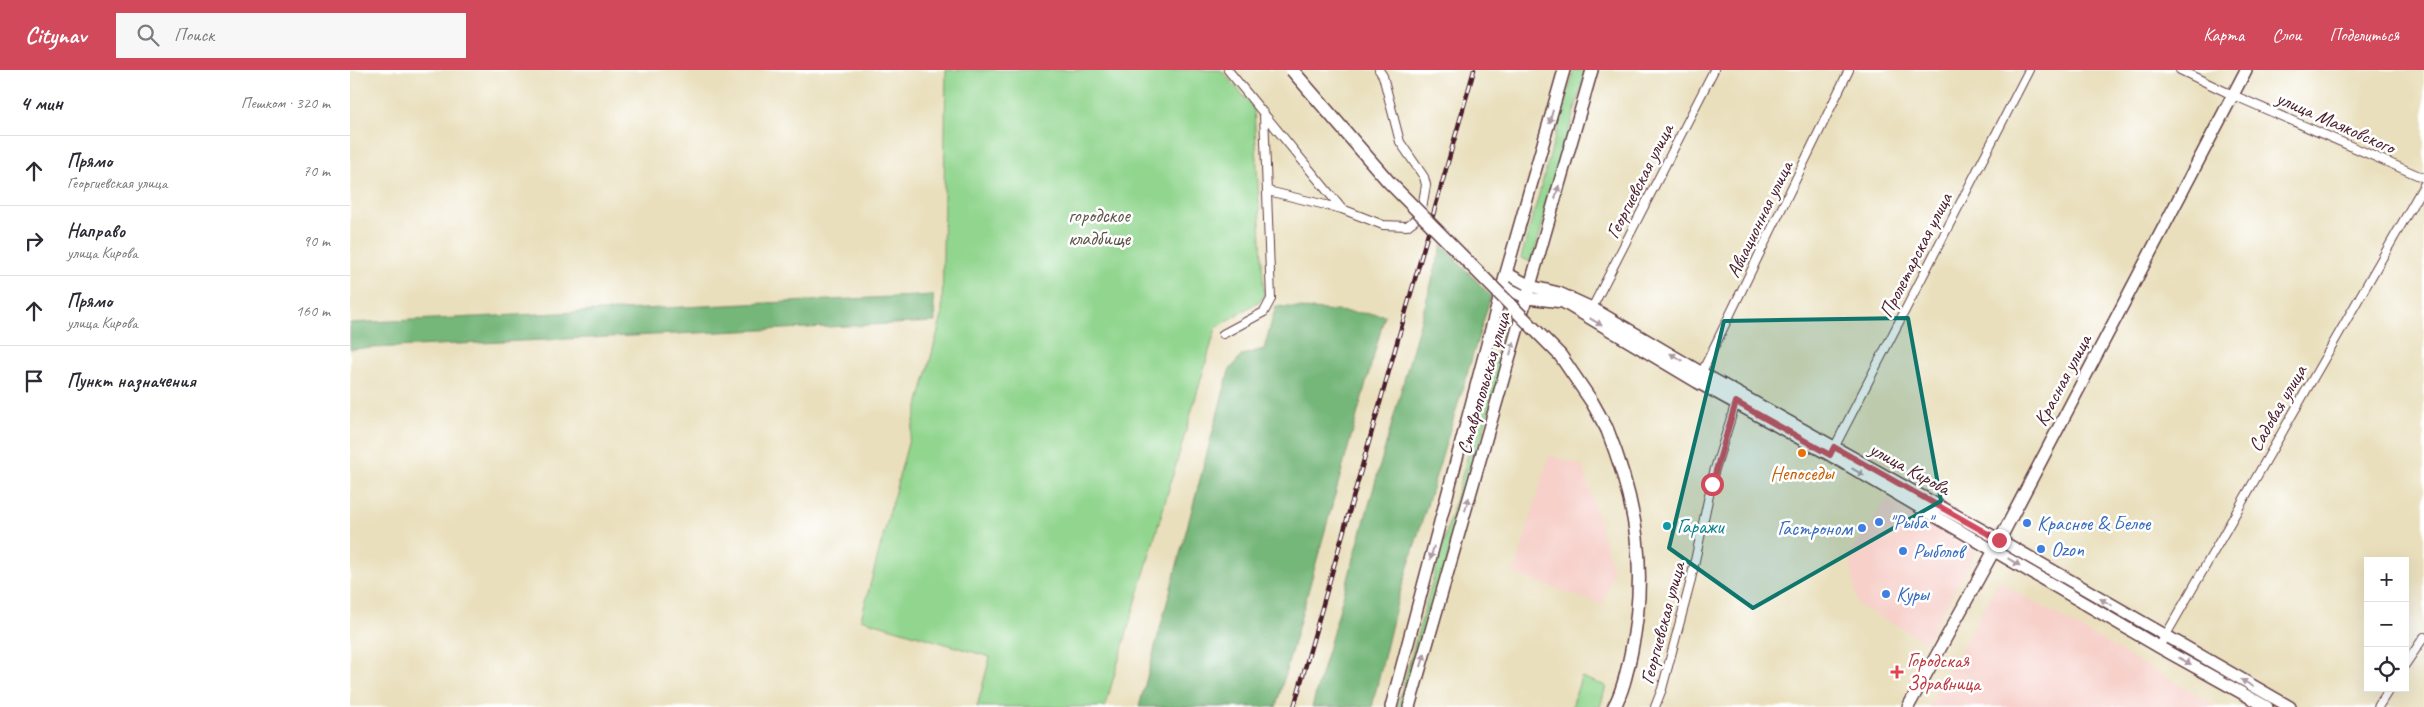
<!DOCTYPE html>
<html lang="ru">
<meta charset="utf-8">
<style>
:root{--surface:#fff;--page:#f7f7f7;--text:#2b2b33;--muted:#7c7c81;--line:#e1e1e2;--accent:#d1495b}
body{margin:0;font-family:Caveat,sans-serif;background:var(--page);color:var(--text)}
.controls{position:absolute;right:15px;bottom:15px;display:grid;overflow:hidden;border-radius:0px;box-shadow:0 5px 20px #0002}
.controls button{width:45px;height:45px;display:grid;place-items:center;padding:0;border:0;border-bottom:1px solid var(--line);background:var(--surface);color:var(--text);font:25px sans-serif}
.stop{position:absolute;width:15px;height:15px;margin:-11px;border:4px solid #d1495b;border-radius:50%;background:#fff}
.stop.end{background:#d1495b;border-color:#fff;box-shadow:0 1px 5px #0008}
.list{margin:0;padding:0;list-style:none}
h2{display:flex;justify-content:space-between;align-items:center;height:65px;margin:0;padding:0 20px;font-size:21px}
h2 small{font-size:16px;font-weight:400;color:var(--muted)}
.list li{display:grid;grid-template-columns:32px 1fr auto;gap:15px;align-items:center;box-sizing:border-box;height:70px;padding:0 20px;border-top:1px solid var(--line)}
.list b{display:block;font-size:19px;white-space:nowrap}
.list p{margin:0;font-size:16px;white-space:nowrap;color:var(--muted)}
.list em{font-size:16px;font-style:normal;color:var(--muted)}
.icon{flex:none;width:28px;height:28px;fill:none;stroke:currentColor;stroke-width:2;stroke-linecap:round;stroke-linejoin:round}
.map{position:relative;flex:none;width:2074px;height:637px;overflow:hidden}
header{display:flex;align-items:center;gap:30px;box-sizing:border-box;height:70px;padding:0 25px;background:var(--accent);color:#fff}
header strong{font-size:24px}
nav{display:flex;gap:28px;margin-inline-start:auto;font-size:18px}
.search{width:350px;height:45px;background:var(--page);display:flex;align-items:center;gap:12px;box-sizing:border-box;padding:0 18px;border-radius:0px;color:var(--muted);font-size:19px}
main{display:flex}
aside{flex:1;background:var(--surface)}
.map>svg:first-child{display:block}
.built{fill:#f7d0ca}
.green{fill:#91d58e;stroke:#6e7a5c}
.forest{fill:#74b679;stroke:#5f6a52}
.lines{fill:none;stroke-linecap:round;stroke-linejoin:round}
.street-casing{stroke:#623c41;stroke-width:10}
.secondary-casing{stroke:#623c41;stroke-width:14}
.primary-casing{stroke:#623c41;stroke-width:15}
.street{stroke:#fff;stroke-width:8}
.secondary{stroke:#fff;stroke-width:11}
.primary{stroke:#fff;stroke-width:12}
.rail-casing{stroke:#4a1f2b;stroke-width:4.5}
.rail{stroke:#fff;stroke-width:2.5;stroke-dasharray:8;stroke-linecap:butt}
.primary-bridge-casing{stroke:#623c41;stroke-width:15;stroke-linecap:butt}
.primary-bridge{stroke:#fff;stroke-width:12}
.oneway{fill:#ae9aa0}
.route{stroke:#d1495b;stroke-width:6}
.marked{fill:#0f766e;fill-opacity:0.2;stroke:#0f766e;stroke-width:4;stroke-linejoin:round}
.food-dot{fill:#e8710a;stroke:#fff;stroke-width:2}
.shop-dot{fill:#3f7fe0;stroke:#fff;stroke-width:2}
.culture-dot{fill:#0f9aa8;stroke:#fff;stroke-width:2}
.health-dot{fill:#e0444e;stroke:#fff;stroke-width:2}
.labels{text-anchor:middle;stroke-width:5;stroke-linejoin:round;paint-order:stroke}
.street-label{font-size:20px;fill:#4a1f2b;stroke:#fff}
.park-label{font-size:20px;fill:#5f5649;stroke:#fff}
.food-label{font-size:20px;fill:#c56008;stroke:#fff}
.shop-label{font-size:20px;fill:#366cbe;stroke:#fff;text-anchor:start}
.culture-label{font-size:20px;fill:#0d838f;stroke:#fff;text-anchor:start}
.health-label{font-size:20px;fill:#be3a42;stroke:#fff;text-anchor:start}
</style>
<header>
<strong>Citynav</strong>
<div class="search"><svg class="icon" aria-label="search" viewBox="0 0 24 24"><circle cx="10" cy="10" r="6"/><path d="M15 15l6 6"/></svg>Поиск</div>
<nav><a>Карта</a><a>Слои</a><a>Поделиться</a></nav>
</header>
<main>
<aside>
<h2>4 мин<small>Пешком · 320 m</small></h2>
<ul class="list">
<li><svg class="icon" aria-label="ahead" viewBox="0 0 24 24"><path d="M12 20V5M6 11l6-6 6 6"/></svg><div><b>Прямо</b><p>Георгиевская улица</p></div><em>70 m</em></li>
<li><svg class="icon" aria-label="right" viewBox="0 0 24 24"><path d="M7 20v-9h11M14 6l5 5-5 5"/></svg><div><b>Направо</b><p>улица Кирова</p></div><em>90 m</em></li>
<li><svg class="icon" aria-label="ahead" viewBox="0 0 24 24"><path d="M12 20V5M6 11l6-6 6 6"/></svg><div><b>Прямо</b><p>улица Кирова</p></div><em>160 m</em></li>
<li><svg class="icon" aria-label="arrive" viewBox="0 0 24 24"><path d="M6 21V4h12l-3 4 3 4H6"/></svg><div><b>Пункт назначения</b></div></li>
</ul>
</aside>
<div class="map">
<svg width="2074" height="637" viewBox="0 0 2074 637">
<rect width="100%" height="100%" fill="#fff"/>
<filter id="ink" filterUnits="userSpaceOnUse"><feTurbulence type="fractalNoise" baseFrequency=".02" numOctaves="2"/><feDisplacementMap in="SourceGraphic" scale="10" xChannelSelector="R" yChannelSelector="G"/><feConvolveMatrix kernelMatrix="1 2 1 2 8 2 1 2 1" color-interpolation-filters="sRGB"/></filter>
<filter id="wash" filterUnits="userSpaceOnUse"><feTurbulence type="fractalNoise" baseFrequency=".0096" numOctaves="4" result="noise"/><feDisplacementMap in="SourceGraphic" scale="20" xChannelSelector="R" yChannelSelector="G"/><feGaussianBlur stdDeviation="1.12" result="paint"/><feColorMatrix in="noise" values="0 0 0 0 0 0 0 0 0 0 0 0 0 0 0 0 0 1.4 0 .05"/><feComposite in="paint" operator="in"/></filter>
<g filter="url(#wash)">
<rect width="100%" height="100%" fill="#e9dfbc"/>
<path class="built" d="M1199 385 1233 396 1263 501 1253 535 1164 504Z
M1537 429 1626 482 1576 572 1507 534 1499 484 1516 462Z
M1649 512 1868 637H1578Z"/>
<path class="green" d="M596 0H871L904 38 914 228 866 258 755 637H627L640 587 511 549 592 246Z
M1224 0H1236L1182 192 1171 188Z
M1154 257 1162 259 1056 637H1047Z
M1231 607 1256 616 1250 637H1222Z"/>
<path class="forest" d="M1092 175 1141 226 1047 533 1022 637H962Z
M583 225 585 252 0 279V253Z
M926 236 1035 245 926 637H789L879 301 892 285 914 279Z"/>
</g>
<g filter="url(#ink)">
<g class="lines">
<defs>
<path id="street" d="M878 0 992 139
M1830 0 1876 22 2074 108
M918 121 992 139 1033 155 1057 156 1065 150 1072 138 1076 115 1074 107 1050 72 1033 6 1029 0
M1242 238 1364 0
M873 264 914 242 921 229 914 43
M1350 306 1499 0
M1483 380 1679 0
M1809 577 2074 115
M2055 595 2074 567
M1305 637 1312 619 1340 514 1364 402 1386 332
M2028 637 2040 618"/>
<path id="secondary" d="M1156 203 1180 216 1209 223 1242 238 1352 303 1641 465 1940 637
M1153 216 1177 228 1213 232 1347 312 1480 385 1809 577 1917 637
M1041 637 1156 203 1214 0
M1059 637 1242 0
M1558 637 1647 475 1896 0"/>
<path id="primary" d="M1257 359C1287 434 1298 502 1281 583 1277 601 1273 621 1264 637"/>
</defs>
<use href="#street" class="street-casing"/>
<use href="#secondary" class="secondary-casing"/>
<use href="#primary" class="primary-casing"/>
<use href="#street" class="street"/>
<use href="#secondary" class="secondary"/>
<use href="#primary" class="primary"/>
<defs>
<path id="rail" d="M944 637 1124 0"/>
</defs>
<use href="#rail" class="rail-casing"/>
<use href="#rail" class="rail"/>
<defs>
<path id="primary-bridge" d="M942 0 1038 111 1210 285 1242 332 1257 359"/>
</defs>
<use href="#primary-bridge" class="primary-bridge-casing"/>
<use href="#primary-bridge" class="primary-bridge"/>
</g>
<defs><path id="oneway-solid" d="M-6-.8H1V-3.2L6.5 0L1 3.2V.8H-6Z" transform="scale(1.25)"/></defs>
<g class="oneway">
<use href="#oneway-solid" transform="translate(1201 47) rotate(106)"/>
<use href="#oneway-solid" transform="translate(1207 122) rotate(-74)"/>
<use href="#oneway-solid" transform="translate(1246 252) rotate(31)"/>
<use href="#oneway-solid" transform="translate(1162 278) rotate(-74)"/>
<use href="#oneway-solid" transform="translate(1326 287) rotate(-149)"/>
<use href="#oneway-solid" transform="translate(1508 402) rotate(31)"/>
<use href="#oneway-solid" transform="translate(1117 434) rotate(-74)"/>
<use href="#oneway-solid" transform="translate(1082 483) rotate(105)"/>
<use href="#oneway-solid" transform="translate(1664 492) rotate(31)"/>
<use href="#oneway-solid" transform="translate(1756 532) rotate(-150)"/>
<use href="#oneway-solid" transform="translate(1073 590) rotate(-74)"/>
<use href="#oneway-solid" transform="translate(1835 591) rotate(29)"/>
<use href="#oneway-solid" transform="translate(1897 613) rotate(-150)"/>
</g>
</g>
<g class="lines" filter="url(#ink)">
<path class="route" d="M1362 414 1386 332 1480 385 1484 377 1649 470"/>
</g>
<path class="marked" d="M1558 248 1591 431 1403 538 1319 478 1374 251Z"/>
<circle class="food-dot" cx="1452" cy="383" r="5"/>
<g class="shop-dot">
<circle cx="1529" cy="452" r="5"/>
<circle cx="1677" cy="453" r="5"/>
<circle cx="1512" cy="458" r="5"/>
<circle cx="1691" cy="479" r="5"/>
<circle cx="1553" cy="481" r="5"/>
<circle cx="1536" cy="524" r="5"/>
</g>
<circle class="culture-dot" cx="1317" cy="456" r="5"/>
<path class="health-dot" d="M1544.5 594.5h5v5h5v5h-5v5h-5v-5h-5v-5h5z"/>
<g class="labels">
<g class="street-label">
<text transform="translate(1986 52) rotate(24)" y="7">улица Маяковского</text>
<text transform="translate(1289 111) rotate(-63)" y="7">Георгиевская улица</text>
<text transform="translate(1409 149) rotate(-64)" y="7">Авиационная улица</text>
<text transform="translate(1565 185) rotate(-63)" y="7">Пролетарская улица</text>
<text transform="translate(1712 310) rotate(-62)" y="7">Красная улица</text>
<text transform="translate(1133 313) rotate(-74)" y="7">Ставропольская улица</text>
<text transform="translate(1927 338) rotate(-60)" y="7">Садовая улица</text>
<text transform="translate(1560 398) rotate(29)" y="7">улица Кирова</text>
<text transform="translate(1312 553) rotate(-75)" y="7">Георгиевская улица</text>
</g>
<g class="park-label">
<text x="749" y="152">городское<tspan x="749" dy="23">кладбище</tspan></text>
</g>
<g class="food-label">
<text x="1452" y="410">Непоседы</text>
</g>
<g class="shop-label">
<text x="1539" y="459">"Рыба"</text>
<text x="1687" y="460">Красное &amp; Белое</text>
<text x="1502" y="465" text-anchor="end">Гастроном</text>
<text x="1701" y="486">Ozon</text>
<text x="1563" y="488">Рыболов</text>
<text x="1546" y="531">Куры</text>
</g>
<g class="culture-label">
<text x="1327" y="463">Гаражи</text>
</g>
<g class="health-label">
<text x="1557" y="597">Городская<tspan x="1557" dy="23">Здравница</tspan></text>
</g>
</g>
</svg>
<div class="controls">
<button>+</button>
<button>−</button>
<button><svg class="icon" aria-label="locate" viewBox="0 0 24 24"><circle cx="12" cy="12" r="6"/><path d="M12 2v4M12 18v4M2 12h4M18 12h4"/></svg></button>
</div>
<div class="stop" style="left:1362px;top:414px"></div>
<div class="stop end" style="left:1649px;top:470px"></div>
</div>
</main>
